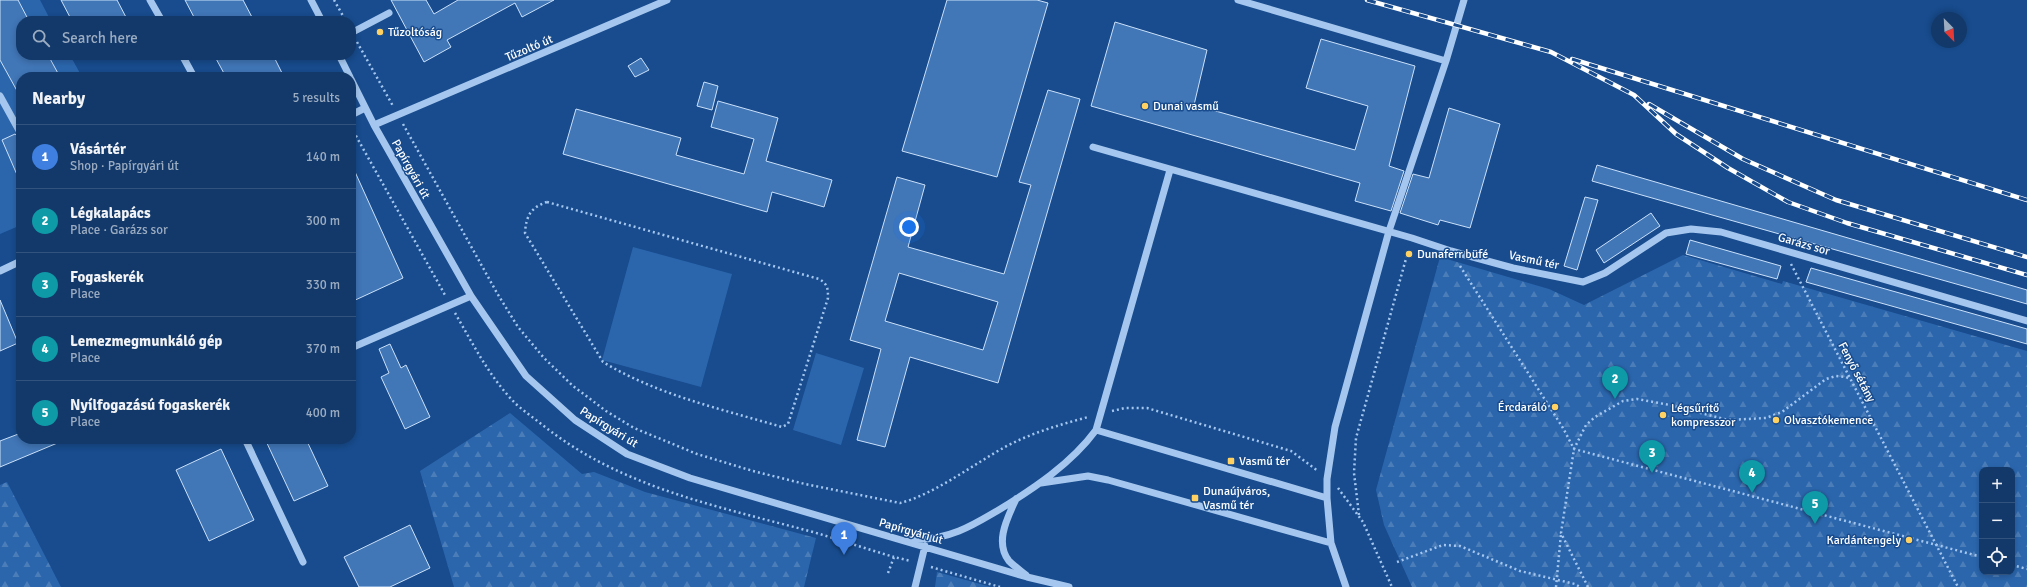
<!DOCTYPE html>
<meta charset="utf-8">
<style>
:root{--surface:#12396a;--page:#1b4070;--text:#f1f3f6;--muted:#9cacc1;--line:#31537e;--accent:#90b9f0}
body{margin:0;font-family:Signika,sans-serif;background:var(--page);color:var(--text)}
.controls{position:absolute;right:12px;bottom:12px;display:grid;overflow:hidden;border-radius:8px;box-shadow:0 2px 6px #0003}
.controls button{width:36px;height:36px;display:grid;place-items:center;padding:0;border:0;border-bottom:1px solid var(--line);background:var(--surface);color:var(--text);font:20px sans-serif}
.compass{position:absolute;left:1931px;top:12px;width:36px;height:36px;border-radius:50%;background:var(--surface);box-shadow:0 2px 6px #0003;rotate:156deg}
.you{position:absolute;left:909px;top:227px;width:14px;height:14px;margin:-10px;border:3px solid #fff;border-radius:50%;background:#1a73e8;box-shadow:0 0 0 6px #1a73e833}
.badge{display:grid;place-items:center;width:26px;height:26px;border-radius:50%;background:var(--accent);color:#fff;font-size:13px;font-weight:700}
.pin{position:absolute;translate:-50% -33px;filter:drop-shadow(0 1px 2px #0008)}
.pin::after{content:'';position:absolute;top:21px;width:14px;height:12px;background:inherit;clip-path:polygon(0 0,100% 0,50% 100%)}
.list{margin:0;padding:0;list-style:none}
h2{display:flex;justify-content:space-between;align-items:center;height:52px;margin:0;padding:0 16px;font-size:17px}
h2 small{font-size:13px;font-weight:400;color:var(--muted)}
.list li{display:grid;grid-template-columns:26px 1fr auto;gap:12px;align-items:center;box-sizing:border-box;height:64px;padding:0 16px;border-top:1px solid var(--line)}
.list b{display:block;font-size:15px;white-space:nowrap}
.list p{margin:0;font-size:13px;white-space:nowrap;color:var(--muted)}
.list em{font-size:13px;font-style:normal;color:var(--muted)}
.icon{flex:none;width:22px;height:22px;fill:none;stroke:currentColor;stroke-width:2;stroke-linecap:round;stroke-linejoin:round}
.map{position:relative;flex:none;width:2027px;height:587px;overflow:hidden}
.search{position:absolute;background:var(--surface);box-shadow:0 2px 6px #0003;left:16px;top:16px;width:340px;height:44px;display:flex;align-items:center;gap:10px;box-sizing:border-box;padding:0 14px;border-radius:16px;color:var(--muted);font-size:15px}
.panel{position:absolute;background:var(--surface);box-shadow:0 2px 6px #0003;left:16px;top:72px;width:340px;height:372px;border-radius:16px}
.map>svg:first-child{display:block}
.green{fill:#2b66ad}
.forest{fill:url(#forest-firs);fill-rule:evenodd}
.building{fill:#4176b7;stroke:#cbe1fa;fill-rule:evenodd}
.lines{fill:none;stroke-linecap:round;stroke-linejoin:round}
.path{stroke:#a5c7ef;stroke-width:2.5;stroke-dasharray:2 3;stroke-linecap:butt}
.minor{stroke:#a5c7ef;stroke-width:7}
.rail-casing{stroke:#fff;stroke-width:4.5}
.rail{stroke:#184c8e;stroke-width:3;stroke-dasharray:9;stroke-linecap:butt}
.poi-dot{fill:#ffd163;stroke:#184c8e;stroke-width:1.5}
.labels{text-anchor:middle;stroke-width:3;stroke-linejoin:round;paint-order:stroke}
.poi-label{font-size:12px;fill:#fff;stroke:#184c8e;text-anchor:start}
.street-label{font-size:12px;fill:#fff;stroke:#184c8e}
</style>
<div class="map">
<svg width="2027" height="587" viewBox="0 0 2027 587">
<defs>
<pattern id="forest-firs" width="22" height="20" patternUnits="userSpaceOnUse"><rect width="22" height="20" fill="#2b66ad"/><path d="M5 1l3.5 6h-7zM16 11l3.5 6h-7z" fill="#4b7db9"/></pattern>
</defs>
<rect width="100%" height="100%" fill="#184c8e"/>
<path class="green" d="M0 0H40L51 21H21V55H70L82 77H21V225L0 234Z
M633 247 732 274 701 387 602 360Z
M816 353 864 368 841 445 793 430Z"/>
<path class="forest" d="M1683 255 1782 284 1783 281 2027 351V587H1412L1384 525 1376 490 1440 257 1549 289 1584 305ZM1982 470H2012V572H1982Z
M510 413 582 474 594 472 645 492 816 538 804 587H454L420 471Z
M7 482 61 587H0V485Z
M937 572 991 587H935Z"/>
<path class="building" d="M0 0H18L29 21H21V55H48L60 77H21V98L0 60Z
M61 0H117L128 21H72Z
M185 0H243L254 21H196Z
M391 0H426L434 14 458 0H554L522 17 515 3 447 40 451 47 424 62Z
M947 0H1037L1048 3 997 177 902 151Z
M1115 22 1207 50 1194 105 1355 150 1368 106 1306 88 1321 39 1415 66 1389 166 1404 171 1391 211 1355 201 1360 183 1091 106Z
M214 55H273L284 77H226Z
M641 58 649 70 635 77 628 66Z
M704 82 718 86 712 110 697 106Z
M1048 90 1080 99 998 383 910 357 885 447 857 440 881 349 850 340 897 177 925 185 908 247 1004 274 1031 185 1019 182ZM899 273 998 302 983 350 885 321Z
M718 101 778 118 766 161 832 180 824 207 772 192 767 212 563 154 576 109 681 138 676 155 744 174 754 139 711 127Z
M1449 108 1500 124 1470 228 1440 220 1438 225 1400 213 1413 174 1429 178Z
M15 134 21 139V184L2 140Z
M351 163 403 278 351 302Z
M1597 165 2027 290V304L1592 181Z
M1585 197 1598 200 1577 270 1564 266Z
M1651 213 1660 226 1604 263 1596 250Z
M1690 240 1781 266 1777 279 1686 254Z
M1811 268 2027 329V344L1806 282Z
M0 300 18 343 0 351Z
M390 344 401 368 406 365 430 417 405 429 381 377 389 373 379 349Z
M21 433V439H67L0 467V441Z
M265 439H306L328 486 294 501Z
M221 449 254 520 209 541 176 470Z
M410 525 430 568 390 587H359L344 557Z"/>
<g class="lines">
<path class="path" d="M334 0 346 21
M357 42 393 106
M403 124 497 293 518 327 544 358 573 386 606 411 634 428 697 454 753 471 805 484 900 503C933 495 974 464 1005 447 1031 433 1059 425 1088 417
M351 127 445 295
M547 202 819 279C828 284 828 289 828 298L788 424 782 427C721 409 658 395 603 362L525 233C526 216 531 207 547 202Z
M1791 264 1958 587
M1460 266 1563 428 1574 449 1982 557
M455 313C473 344 489 376 514 402 521 409 531 416 540 423 619 487 716 506 813 532 840 540 867 549 894 557
M1112 411 1125 408H1147L1291 451 1318 471
M1338 488 1363 522 1392 587
M1359 515 1354 473 1356 438 1409 248
M1397 562 1443 545 1460 546 1520 571 1575 584 1580 587
M2012 565 2027 569
M931 567 1000 587
M888 573 894 557 911 561
M1556 587 1561 534
M1588 587 1561 533 1574 449 1586 425 1595 417 1623 401 1637 399 1670 405 1728 420 1766 418 1782 412 1826 379 1836 376 1846 377 1850 379"/>
<path class="minor" d="M150 0 162 21
M311 0 322 21
M1238 0 1446 61
M351 33 389 13
M182 55 194 77
M339 55 350 77
M351 79 374 125 471 296 526 376 575 420 627 454 690 478 1027 577 1069 587
M0 96 21 134
M351 115 365 108
M374 125 667 0
M1093 147 1412 238 1451 251 1513 268 1583 282 1605 273 1666 233 1691 229 1721 232 2027 321
M0 271 21 261
M351 348 471 296
M1096 430 1327 498
M245 439 303 562
M1041 483 1088 476 1108 480 1331 543
M1016 499C1008 517 994 542 1009 561 1014 566 1021 571 1026 575
M911 539C927 540 944 537 959 531 972 526 985 518 997 511 1033 489 1071 464 1096 430L1170 170
M915 587 925 546
M1346 587 1331 543 1327 498V479L1335 427 1389 231 1446 61 1464 0"/>
<defs>
<path id="rail" d="M1367 0 1551 52 1634 95 1676 134 1728 168 1788 202 1847 223 2027 275
M1572 59 2027 200
M1649 104 1743 159 1836 200 2027 257"/>
</defs>
<use href="#rail" class="rail-casing"/>
<use href="#rail" class="rail"/>
</g>
<g class="poi-dot">
<circle cx="380" cy="32" r="4"/>
<circle cx="1145" cy="106" r="4"/>
<circle cx="1409" cy="254" r="4"/>
<circle cx="1555" cy="407" r="4"/>
<circle cx="1663" cy="415" r="4"/>
<circle cx="1776" cy="420" r="4"/>
<rect x="1227" y="457" width="8" height="8" rx="2"/>
<rect x="1191" y="494" width="8" height="8" rx="2"/>
<circle cx="1909" cy="540" r="4"/>
</g>
<g class="labels">
<g class="poi-label">
<text x="388" y="36">Tűzoltóság</text>
<text x="1153" y="110">Dunai vasmű</text>
<text x="1417" y="258">Dunaferr büfé</text>
<text x="1547" y="411" text-anchor="end">Ércdaráló</text>
<text x="1671" y="412">Légsűrítő<tspan x="1671" dy="14">kompresszor</tspan></text>
<text x="1784" y="424">Olvasztókemence</text>
<text x="1239" y="465">Vasmű tér</text>
<text x="1203" y="495">Dunaújváros,<tspan x="1203" dy="14">Vasmű tér</tspan></text>
<text x="1901" y="544" text-anchor="end">Kardántengely</text>
</g>
<g class="street-label">
<text transform="translate(529 48) rotate(-23)" y="4">Tűzoltó út</text>
<text transform="translate(411 169) rotate(61)" y="4">Papírgyári út</text>
<text transform="translate(1804 244) rotate(16)" y="4">Garázs sor</text>
<text transform="translate(1534 260) rotate(12)" y="4">Vasmű tér</text>
<text transform="translate(1857 372) rotate(62)" y="4">Fenyő sétány</text>
<text transform="translate(609 427) rotate(32)" y="4">Papírgyári út</text>
<text transform="translate(911 531) rotate(16)" y="4">Papírgyári út</text>
</g>
</g>
</svg>
<div class="controls">
<button>+</button>
<button>−</button>
<button><svg class="icon" aria-label="locate" viewBox="0 0 24 24"><circle cx="12" cy="12" r="6"/><path d="M12 2v4M12 18v4M2 12h4M18 12h4"/></svg></button>
</div>
<svg class="compass" viewBox="-18 -18 36 36"><path d="M0-13l5 13h-10z" fill="#e53935"/><path d="M0 13l5-13h-10z" fill="#9cacc1"/></svg>
<div class="you"></div>
<div class="pin badge" style="left:844px;top:555px;background:#3f7fe0">1</div>
<div class="pin badge" style="left:1615px;top:399px;background:#0f9aa8">2</div>
<div class="pin badge" style="left:1652px;top:473px;background:#0f9aa8">3</div>
<div class="pin badge" style="left:1752px;top:493px;background:#0f9aa8">4</div>
<div class="pin badge" style="left:1815px;top:524px;background:#0f9aa8">5</div>
<div class="search"><svg class="icon" aria-label="search" viewBox="0 0 24 24"><circle cx="10" cy="10" r="6"/><path d="M15 15l6 6"/></svg>Search here</div>
<section class="panel">
<h2>Nearby<small>5 results</small></h2>
<ul class="list">
<li><span class="badge" style="background:#3f7fe0">1</span><div><b>Vásártér</b><p>Shop · Papírgyári út</p></div><em>140 m</em></li>
<li><span class="badge" style="background:#0f9aa8">2</span><div><b>Légkalapács</b><p>Place · Garázs sor</p></div><em>300 m</em></li>
<li><span class="badge" style="background:#0f9aa8">3</span><div><b>Fogaskerék</b><p>Place</p></div><em>330 m</em></li>
<li><span class="badge" style="background:#0f9aa8">4</span><div><b>Lemezmegmunkáló gép</b><p>Place</p></div><em>370 m</em></li>
<li><span class="badge" style="background:#0f9aa8">5</span><div><b>Nyílfogazású fogaskerék</b><p>Place</p></div><em>400 m</em></li>
</ul>
</section>
</div>
